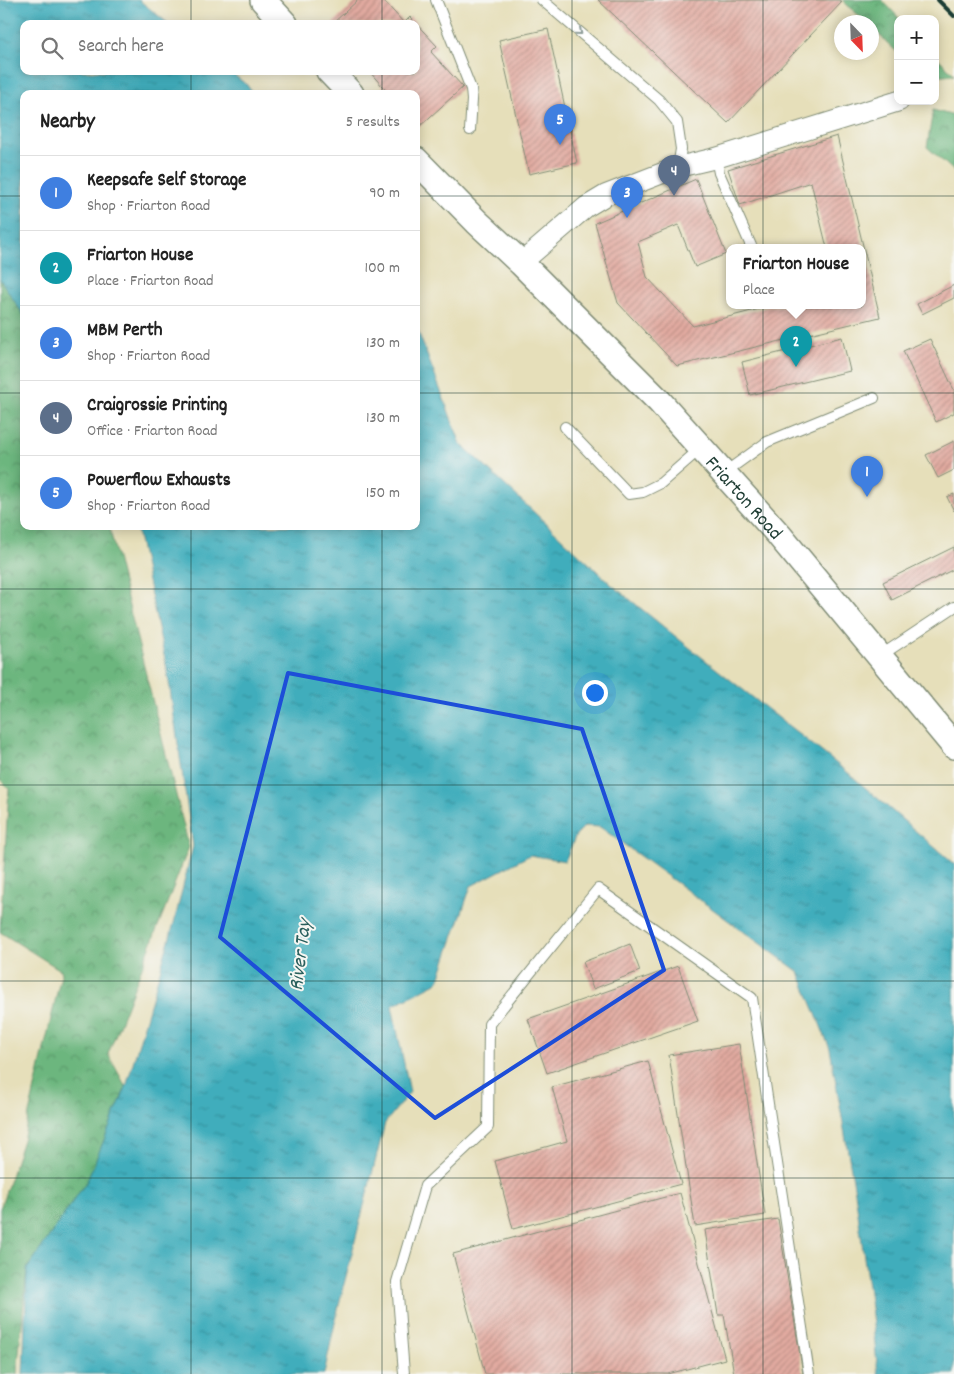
<!DOCTYPE html>
<meta charset="utf-8">
<style>
:root{--surface:#fff;--page:#f6f6f6;--text:#222;--muted:#767676;--line:#e0e0e0;--accent:#b45309}
body{margin:0;font-family:Dekko,sans-serif;background:var(--page);color:var(--text)}
.controls{position:absolute;right:15px;top:15px;display:grid;overflow:hidden;border-radius:10px;box-shadow:0 2px 12px #0003}
.controls button{width:45px;height:45px;display:grid;place-items:center;padding:0;border:0;border-bottom:1px solid var(--line);background:var(--surface);color:var(--text);font:25px sans-serif}
.compass{position:absolute;left:834px;top:15px;width:45px;height:45px;border-radius:50%;background:var(--surface);box-shadow:0 2px 12px #0003;rotate:157deg}
.you{position:absolute;left:594px;top:692px;width:18px;height:18px;margin:-12px;border:4px solid #fff;border-radius:50%;background:#1a73e8;box-shadow:0 0 0 8px #1a73e833}
.badge{display:grid;place-items:center;width:32px;height:32px;border-radius:50%;background:var(--accent);color:#fff;font-size:16px;font-weight:700}
.pin{position:absolute;translate:-50% -41px;filter:drop-shadow(0 1px 2px #0008)}
.pin::after{content:'';position:absolute;top:26px;width:18px;height:15px;background:inherit;clip-path:polygon(0 0,100% 0,50% 100%)}
.popup{position:absolute;left:726px;top:244px;width:140px;height:65px;box-sizing:border-box;display:grid;place-content:center;border-radius:10px;background:var(--surface);filter:drop-shadow(0 1px 4px #0005);font-size:16px;white-space:nowrap;color:var(--muted)}
.popup b{font-size:19px;color:var(--text)}
.popup::after{content:'';position:absolute;left:50%;top:100%;margin-left:-10px;border:10px solid transparent;border-top-color:var(--surface)}
.list{margin:0;padding:0;list-style:none}
h2{display:flex;justify-content:space-between;align-items:center;height:65px;margin:0;padding:0 20px;font-size:21px}
h2 small{font-size:16px;font-weight:400;color:var(--muted)}
.list li{display:grid;grid-template-columns:32px 1fr auto;gap:15px;align-items:center;box-sizing:border-box;height:75px;padding:0 20px;border-top:1px solid var(--line)}
.list b{display:block;font-size:19px;white-space:nowrap}
.list p{margin:0;font-size:16px;white-space:nowrap;color:var(--muted)}
.list em{font-size:16px;font-style:normal;color:var(--muted)}
.icon{flex:none;width:28px;height:28px;fill:none;stroke:currentColor;stroke-width:2;stroke-linecap:round;stroke-linejoin:round}
.map{position:relative;flex:none;width:954px;height:1374px;overflow:hidden}
.search{position:absolute;background:var(--surface);box-shadow:0 2px 12px #0003;left:20px;top:20px;width:400px;height:55px;display:flex;align-items:center;gap:12px;box-sizing:border-box;padding:0 18px;border-radius:10px;color:var(--muted);font-size:19px}
.panel{position:absolute;background:var(--surface);box-shadow:0 2px 12px #0003;left:20px;top:90px;width:400px;height:440px;border-radius:10px}
.map>svg:first-child{display:block}
.forest{fill:url(#forest-crowns);stroke:#467a59}
.water{fill:url(#water-ripples);stroke:#2f7578}
.building{fill:url(#building-hatch)}
.lines{fill:none;stroke-linecap:round;stroke-linejoin:round}
.service-casing{stroke:#828e77;stroke-width:12}
.minor-casing{stroke:#828e77;stroke-width:22}
.tertiary-casing{stroke:#828e77;stroke-width:28}
.service{stroke:#fff;stroke-width:10}
.minor{stroke:#fff;stroke-width:20}
.tertiary{stroke:#fff;stroke-width:25}
.rail{stroke:#1f3d34;stroke-width:4}
.oneway{stroke:#8f9e9a}
.marked{fill:none;stroke:#1d4ed8;stroke-width:4;stroke-linejoin:round}
.grid{fill:none;stroke:#1f3d34;stroke-width:1;stroke-opacity:0.55}
.labels{text-anchor:middle;stroke-width:4;stroke-linejoin:round;paint-order:stroke}
.street-label{font-size:20px;fill:#1f3d34;stroke:#f6f6f2}
.water-label{font-size:21px;font-style:italic;fill:#295f5d;stroke:#f6f6f2}
</style>
<div class="map">
<svg width="954" height="1374" viewBox="0 0 954 1374">
<defs>
<pattern id="forest-crowns" width="20" height="18" patternUnits="userSpaceOnUse" patternTransform="scale(1.25)"><rect width="20" height="18" fill="#6cb67e"/><path d="M2 6a3 3 0 1 1 6 0M12 15a3 3 0 1 1 6 0" fill="none" stroke="#589568"/></pattern>
<pattern id="water-ripples" width="26" height="14" patternUnits="userSpaceOnUse" patternTransform="scale(1.25)"><rect width="26" height="14" fill="#3fadbc"/><path d="M2 4q2-2 4 0t4 0M15 11q2-2 4 0t4 0" fill="none" stroke="#348e9a"/></pattern>
<pattern id="building-hatch" width="6" height="6" patternUnits="userSpaceOnUse" patternTransform="scale(1.25)"><rect width="6" height="6" fill="#e2aaa0"/><path d="M-1 1l2-2M0 6l6-6M5 7l2-2" fill="none" stroke="#b78c83"/></pattern>
</defs>
<rect width="100%" height="100%" fill="#f6f6f2"/>
<filter id="ink" filterUnits="userSpaceOnUse"><feTurbulence type="fractalNoise" baseFrequency=".02" numOctaves="2"/><feDisplacementMap in="SourceGraphic" scale="10" xChannelSelector="R" yChannelSelector="G"/><feConvolveMatrix kernelMatrix="1 2 1 2 8 2 1 2 1" color-interpolation-filters="sRGB"/></filter>
<filter id="wash" filterUnits="userSpaceOnUse"><feTurbulence type="fractalNoise" baseFrequency=".0096" numOctaves="4" result="noise"/><feDisplacementMap in="SourceGraphic" scale="20" xChannelSelector="R" yChannelSelector="G"/><feGaussianBlur stdDeviation="1.12" result="paint"/><feColorMatrix in="noise" values="0 0 0 0 0 0 0 0 0 0 0 0 0 0 0 0 0 1.4 0 .05"/><feComposite in="paint" operator="in"/></filter>
<g filter="url(#wash)">
<rect width="100%" height="100%" fill="#e6dfba"/>
<path class="forest" d="M842 0H882L900 19H898V53L872 28V22H866Z
M935 55 954 74V75H935Z
M933 110 954 116V171L927 147Z
M0 279 24 316V526H109L189 847 108 1054 126 1087 87 1181 27 1269 17 1374H0V1209L23 1140 62 971 0 932 9 789 0 779Z"/>
<path class="water" d="M0 0H139L169 24H24V71H229L247 85 253 94H24V316L0 279Z
M416 326 461 444 612 585 685 644 846 771 954 864V1374H878L872 1315 855 1192 830 1049 799 972 600 827 585 826 576 835 565 861 530 855 471 886 438 982 392 1006 410 1092 385 1123 340 1300 324 1374H23L27 1269 87 1181 126 1087 174 923 193 846 167 669 136 526H416Z"/>
<g id="blocks">
<path class="building" d="M358 0H383L404 23 410 17 437 46 431 52 463 87 419 127 416 123V94H389L369 71H416V24H332Z
M598 0H839L842 2 728 123Z
M548 29 577 163 529 174 499 40Z
M837 136 880 317 677 366 618 303 595 223 696 179 726 254 695 267 678 225 638 242 647 277 693 326 771 306H862V248H827L811 182 740 205 728 169Z
M954 285V298L922 314 917 304Z
M842 337 850 371 750 395 742 362Z
M930 339 954 390V413L936 422 903 351Z
M954 441V470L938 478 926 455Z
M954 494V511L947 497Z
M954 547V569L892 600 883 582Z
M630 944 640 971 593 989 583 962Z
M678 966 698 1021 547 1073 528 1019Z
M739 1044 765 1215 695 1226 669 1055Z
M648 1061 681 1184 513 1229 495 1161 567 1141 552 1087Z
M680 1193 725 1359 668 1374H485L453 1254Z
M778 1219 803 1374H734L724 1315H718L705 1230Z"/>
</g>
</g>
<g filter="url(#ink)">
<use href="#blocks" fill-opacity="0" stroke="#828e77" stroke-width="1"/>
<g class="lines">
<defs>
<path id="service" d="M436 0 471 89 472 100 470 130
M542 0 659 100 677 122 681 149 678 167
M716 158 719 173 752 248
M565 427 629 494 643 492 661 483 701 448
M724 473 767 442 874 398
M880 656 954 607
M404 1374 397 1282 425 1186 488 1127 489 1024 598 889 752 998 809 1374"/>
<path id="minor" d="M521 263 586 207 606 195 678 167 716 158 899 101"/>
<g id="tertiary">
<path d="M263 0 285 24"/>
<path d="M329 71 351 94"/>
<path id="s1" d="M416 160 477 222 521 263 659 401 779 535 954 746"/>
</g>
</defs>
<use href="#service" class="service-casing"/>
<use href="#minor" class="minor-casing"/>
<use href="#tertiary" class="tertiary-casing"/>
<use href="#service" class="service"/>
<use href="#minor" class="minor"/>
<use href="#tertiary" class="tertiary"/>
<path class="rail" d="M938 0 954 16"/>
</g>
<defs><path id="oneway-chevron" d="M-2-3.5L2.5 0L-2 3.5" fill="none" stroke-width="1.6" stroke-linecap="round" stroke-linejoin="round" transform="scale(1.25)"/></defs>
<use class="oneway" href="#oneway-chevron" transform="translate(579 32) rotate(41)"/>
</g>
<path class="marked" d="M288 673 582 729 664 970 435 1118 220 937Z"/>
<path class="grid" d="M191 0V24M382 0V24M572 0V1374M763 0V1374M191 71V94M382 71V94M0 196H24M416 196H954M0 393H24M416 393H954M191 526V1374M382 526V1374M0 589H954M0 785H954M0 981H954M0 1178H954"/>
<g class="labels">
<g class="street-label">
<text dy="7" stroke="none"><textPath href="#s1" startOffset="471">Friarton Road</textPath></text>
</g>
<g class="water-label">
<text transform="translate(299 955) rotate(-83)" y="7">River Tay</text>
</g>
</g>
</svg>
<div class="controls">
<button>+</button>
<button>−</button>
</div>
<svg class="compass" viewBox="-18 -18 36 36"><path d="M0-13l5 13h-10z" fill="#e53935"/><path d="M0 13l5-13h-10z" fill="#767676"/></svg>
<div class="you"></div>
<div class="pin badge" style="left:867px;top:497px;background:#3f7fe0">1</div>
<div class="pin badge" style="left:796px;top:367px;background:#0f9aa8">2</div>
<div class="popup"><b>Friarton House</b>Place</div>
<div class="pin badge" style="left:627px;top:218px;background:#3f7fe0">3</div>
<div class="pin badge" style="left:674px;top:196px;background:#5c6f8a">4</div>
<div class="pin badge" style="left:560px;top:145px;background:#3f7fe0">5</div>
<div class="search"><svg class="icon" aria-label="search" viewBox="0 0 24 24"><circle cx="10" cy="10" r="6"/><path d="M15 15l6 6"/></svg>Search here</div>
<section class="panel">
<h2>Nearby<small>5 results</small></h2>
<ul class="list">
<li><span class="badge" style="background:#3f7fe0">1</span><div><b>Keepsafe Self Storage</b><p>Shop · Friarton Road</p></div><em>90 m</em></li>
<li><span class="badge" style="background:#0f9aa8">2</span><div><b>Friarton House</b><p>Place · Friarton Road</p></div><em>100 m</em></li>
<li><span class="badge" style="background:#3f7fe0">3</span><div><b>MBM Perth</b><p>Shop · Friarton Road</p></div><em>130 m</em></li>
<li><span class="badge" style="background:#5c6f8a">4</span><div><b>Craigrossie Printing</b><p>Office · Friarton Road</p></div><em>130 m</em></li>
<li><span class="badge" style="background:#3f7fe0">5</span><div><b>Powerflow Exhausts</b><p>Shop · Friarton Road</p></div><em>150 m</em></li>
</ul>
</section>
</div>
